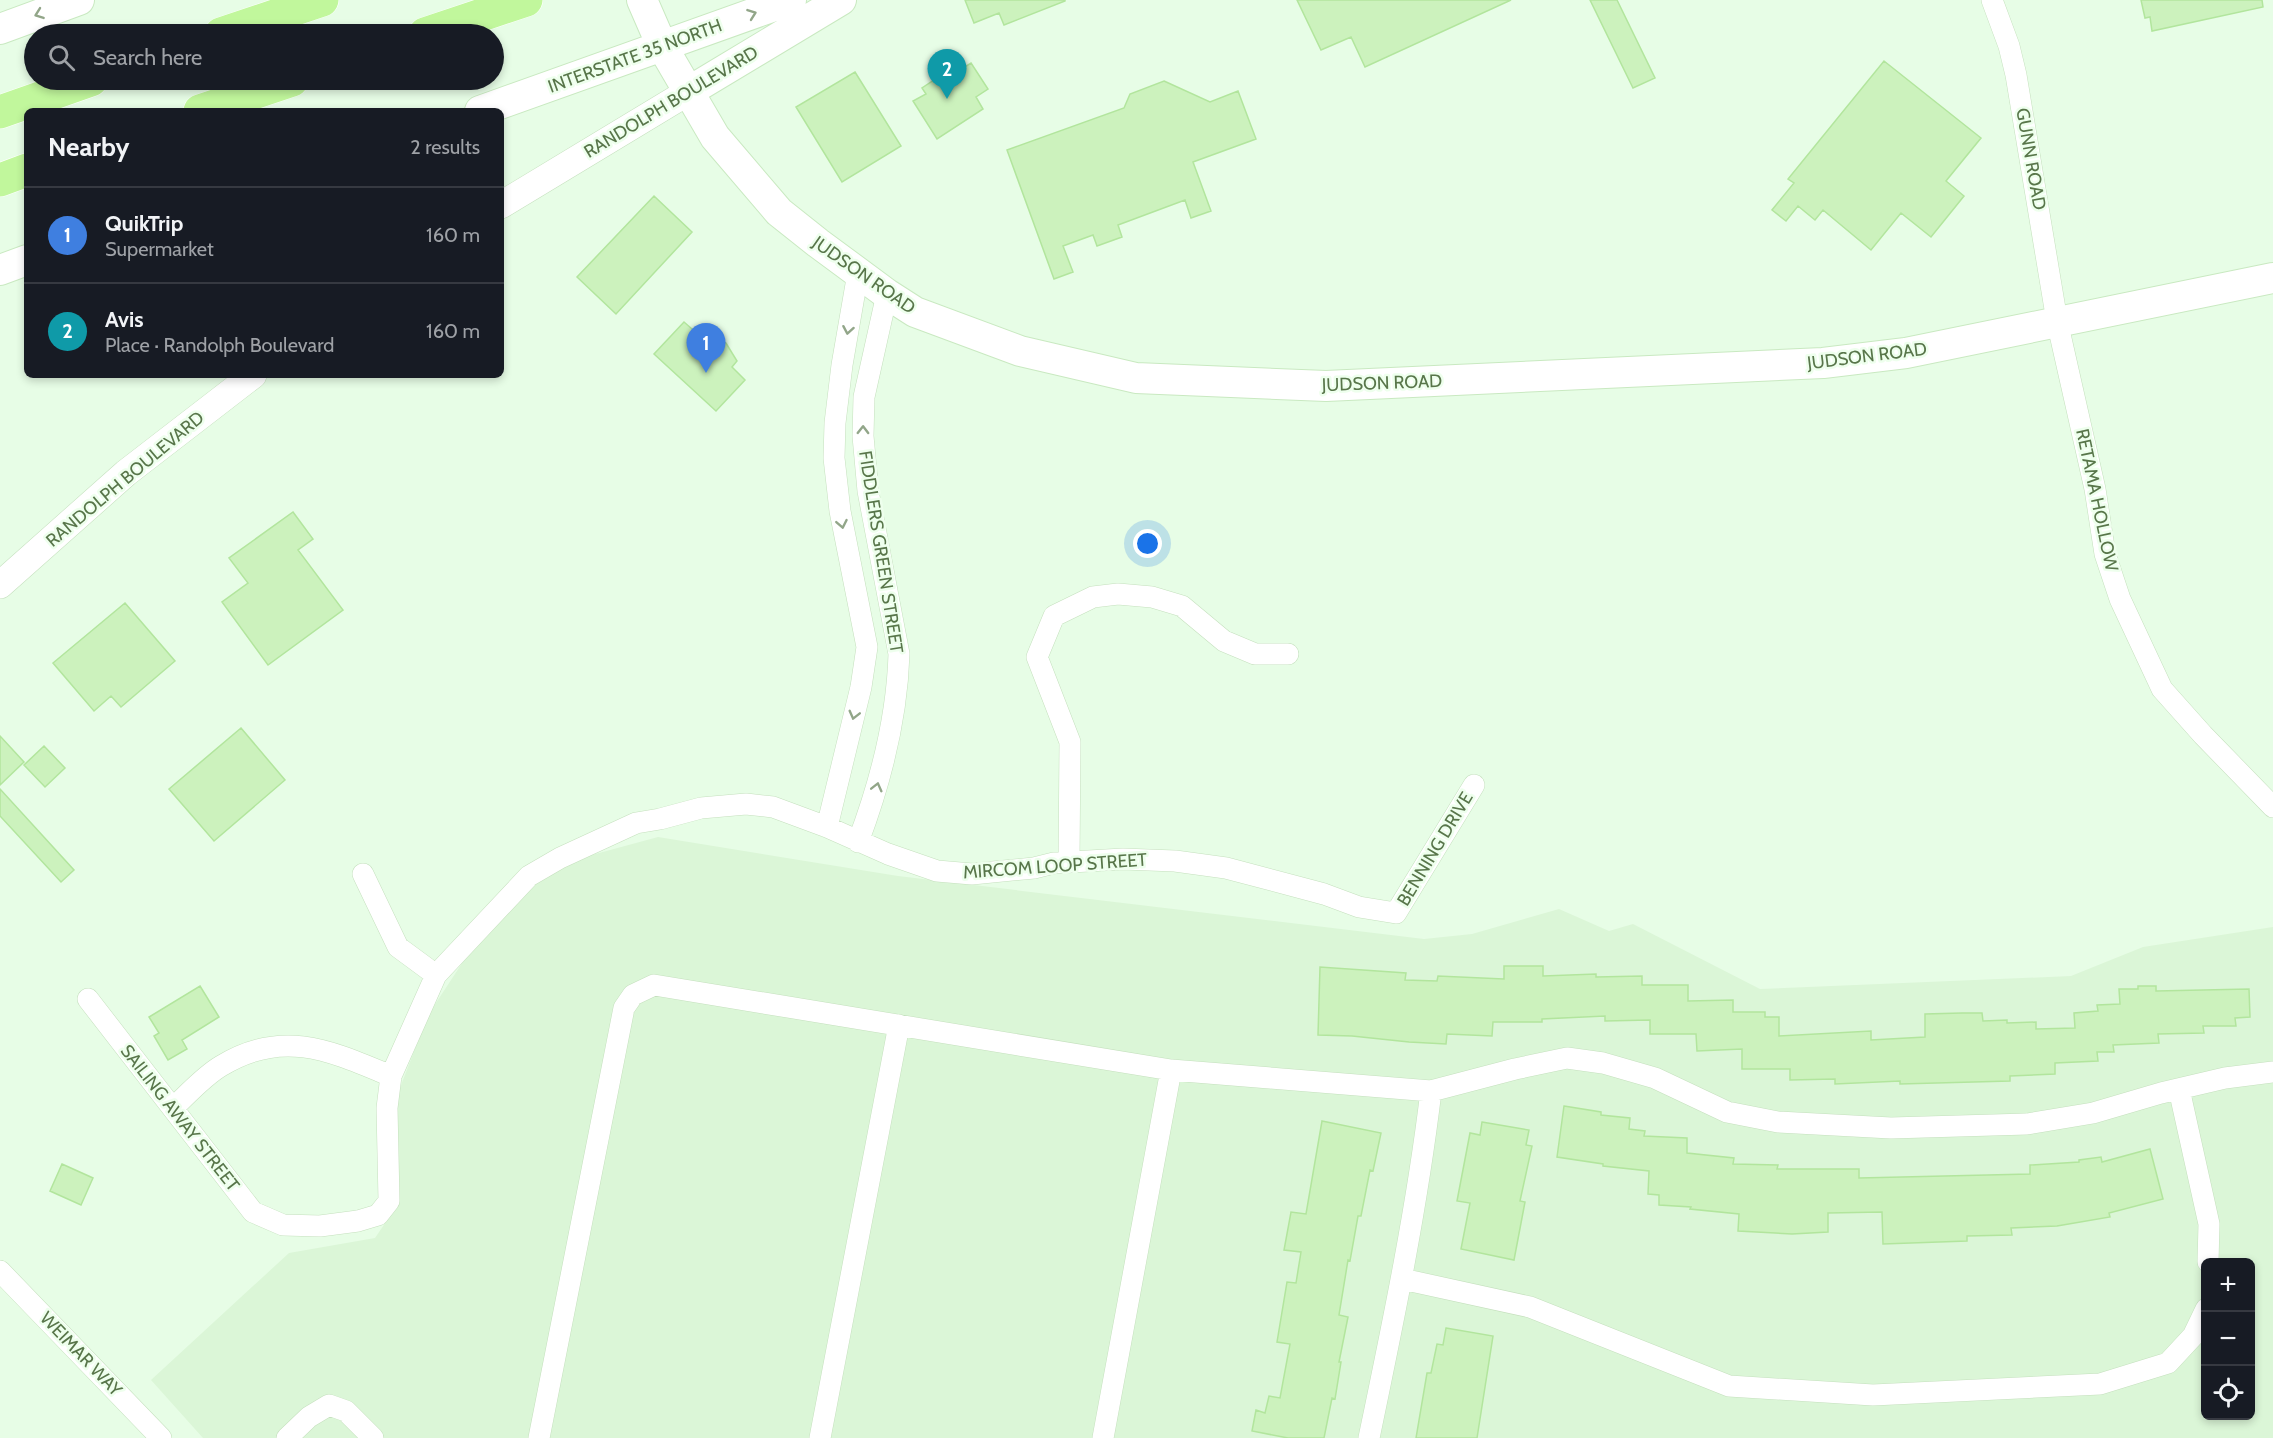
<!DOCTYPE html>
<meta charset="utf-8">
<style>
:root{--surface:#171b24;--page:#20242c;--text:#f1f3f6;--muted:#9ea1a6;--line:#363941;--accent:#8c9099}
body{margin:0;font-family:Cabin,sans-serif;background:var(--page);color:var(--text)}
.controls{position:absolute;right:18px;bottom:18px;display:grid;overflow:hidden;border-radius:9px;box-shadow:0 3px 9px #0003}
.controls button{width:54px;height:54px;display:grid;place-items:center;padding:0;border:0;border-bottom:2px solid var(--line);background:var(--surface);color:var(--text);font:30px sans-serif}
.you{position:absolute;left:1148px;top:544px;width:21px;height:21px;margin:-15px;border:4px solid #fff;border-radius:50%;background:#1a73e8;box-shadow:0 0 0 9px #1a73e833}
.badge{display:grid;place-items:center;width:39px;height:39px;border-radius:50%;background:var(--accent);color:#fff;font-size:20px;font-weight:700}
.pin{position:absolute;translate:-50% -50px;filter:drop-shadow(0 2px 3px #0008)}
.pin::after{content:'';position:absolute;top:32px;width:21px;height:18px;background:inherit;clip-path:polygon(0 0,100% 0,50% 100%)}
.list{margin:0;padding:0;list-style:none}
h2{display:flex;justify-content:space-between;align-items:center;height:78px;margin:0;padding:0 24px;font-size:26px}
h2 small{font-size:20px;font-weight:400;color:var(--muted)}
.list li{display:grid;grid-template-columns:39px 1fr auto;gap:18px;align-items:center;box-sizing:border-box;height:96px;padding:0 24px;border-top:2px solid var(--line)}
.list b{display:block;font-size:22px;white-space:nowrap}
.list p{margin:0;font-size:20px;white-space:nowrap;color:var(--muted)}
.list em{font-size:20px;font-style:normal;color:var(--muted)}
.icon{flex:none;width:33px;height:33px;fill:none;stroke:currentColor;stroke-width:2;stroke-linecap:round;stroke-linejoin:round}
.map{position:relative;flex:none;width:2273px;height:1438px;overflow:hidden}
.search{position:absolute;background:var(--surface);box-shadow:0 3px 9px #0003;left:24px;top:24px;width:480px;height:66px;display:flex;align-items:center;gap:15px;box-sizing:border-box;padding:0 21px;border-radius:33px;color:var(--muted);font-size:22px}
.panel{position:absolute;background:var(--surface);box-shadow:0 3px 9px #0003;left:24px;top:108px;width:480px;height:270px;border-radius:9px}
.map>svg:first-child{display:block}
.residential{fill:#dbf6d7;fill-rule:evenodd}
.building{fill:#ccf2bd;stroke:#b2e59d;stroke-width:1.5}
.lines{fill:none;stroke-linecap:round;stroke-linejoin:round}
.minor-casing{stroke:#c5e0be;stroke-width:22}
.tertiary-casing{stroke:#c5e0be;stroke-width:28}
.secondary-casing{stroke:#c9e9c1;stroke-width:32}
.motorway-casing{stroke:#fff;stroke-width:34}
.minor{stroke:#fff;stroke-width:21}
.tertiary{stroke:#fff;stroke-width:27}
.secondary{stroke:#fff;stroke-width:30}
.motorway{stroke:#c1f79c;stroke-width:33}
.oneway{stroke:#92a689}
.labels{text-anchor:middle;stroke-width:5;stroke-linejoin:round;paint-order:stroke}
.street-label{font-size:18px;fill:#58764a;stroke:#eeffed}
</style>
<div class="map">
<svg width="2273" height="1438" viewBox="0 0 2273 1438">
<rect width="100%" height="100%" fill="#e7fde6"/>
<path class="residential" d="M658 837 898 876 1424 939 1472 934 1559 909 1609 931 1633 924 1760 989 2071 976 2143 947 2273 927V1438H203L151 1380 289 1253 375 1238 396 1207 398 1093 428 1015 476 942 518 895 577 859ZM2206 1262H2250V1416H2206Z"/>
<path class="building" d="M965 0H1065V1L1004 25 999 13 974 23Z
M1297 0H1511L1365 67 1351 37 1321 50Z
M1590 0H1617L1655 78 1633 88Z
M2141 0H2262L2263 7 2152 31 2150 17 2145 18Z
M1884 61 1981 138 1946 181 1964 196 1931 237 1901 213 1871 250 1823 210 1815 220 1798 206 1786 221 1772 210 1794 183 1788 179Z
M971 63 988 89 976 97 983 109 937 139 913 101 926 94 922 88 943 74 946 79Z
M855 72 901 146 842 182 796 107Z
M1164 81 1210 102 1238 91 1256 139 1193 162 1211 211 1191 218 1185 200 1118 225 1122 237 1097 246 1093 235 1063 246 1073 272 1054 279 1007 150 1124 108 1130 94Z
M654 196 692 232 616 314 577 277Z
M684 322 699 335 703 330 726 343 737 361 732 367 745 380 716 411 654 354Z
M293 512 313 539 298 550 343 610 268 665 222 602 248 583 229 558Z
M125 603 175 661 121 707 111 696 94 711 53 663Z
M241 728 285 780 214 841 169 789Z
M0 736 24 762 0 785Z
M44 746 65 768 45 787 24 765Z
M0 789 74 870 61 882 0 816Z
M1504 966H1543V976L1596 974V977L1642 976V985H1688V1001L1733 1000V1012H1765V1017H1779V1036L1871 1031V1040L1925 1037V1014L1962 1013H1982L1983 1021 2007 1020V1023L2036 1022V1029L2075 1028 2074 1013 2098 1011 2097 1005 2120 1004 2119 989H2138V986H2156V991L2249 989 2250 1017 2235 1018 2236 1026H2203L2204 1033 2158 1034 2159 1043 2113 1045 2114 1052H2097L2098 1061 2055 1063V1074L2010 1076V1081L1900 1084V1081L1835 1084V1079L1790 1080V1069H1742V1049L1697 1051 1696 1034H1650V1020L1605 1021V1016L1542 1019V1022H1493L1492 1036 1447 1034 1446 1044 1409 1042 1352 1036 1318 1035 1320 967 1406 973 1405 980 1437 981 1438 976 1504 979Z
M200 986 219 1017 182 1040 187 1049 168 1060 154 1036 159 1033 149 1017Z
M1564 1106 1601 1112V1115L1630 1118 1629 1129 1645 1131 1644 1136 1687 1138V1153L1734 1158 1733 1164 1778 1165 1777 1169H1859V1178L2030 1174V1165L2079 1162V1160L2101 1157 2102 1162 2150 1149 2163 1199 2109 1213 2110 1217 2057 1226 2011 1228 2012 1235 1967 1236V1241L1883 1244 1882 1212 1828 1213V1232L1792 1234 1738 1231 1739 1214 1690 1209 1691 1207 1659 1205V1195L1648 1194 1649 1171 1603 1166V1164L1557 1157Z
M1322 1121 1381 1133 1373 1171 1370 1170 1361 1216H1358L1350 1261 1348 1260 1339 1315 1348 1317 1339 1362H1341L1335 1399 1332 1398 1324 1438H1288L1252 1431 1256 1410 1265 1413 1269 1396 1280 1398 1290 1344 1277 1342 1287 1282 1296 1283 1301 1252 1284 1250 1291 1212 1306 1214Z
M1482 1122 1529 1130 1526 1145 1532 1146 1520 1201 1525 1202 1514 1260 1461 1249 1470 1203 1457 1201 1470 1133 1480 1135Z
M62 1164 93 1178 81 1205 50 1191Z
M1446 1328 1493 1336 1477 1438H1416L1427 1373H1431L1437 1344 1443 1345Z"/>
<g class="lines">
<defs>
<path id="minor" d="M1992 0 2009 46 2016 75 2057 321 2095 489 2105 554 2120 599 2162 689 2203 735 2273 807
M827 827 861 687 867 647 840 511 834 458 835 423 842 365 858 273
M858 842C881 781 897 719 899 654L868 491 863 436 864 397 887 294
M1069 862 1070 742 1037 657 1054 616 1093 597 1118 594 1152 597 1182 606 1224 641 1255 654H1288
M363 874 398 947 436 975
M88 999 253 1212 283 1225 320 1226 358 1221 378 1215 389 1201 387 1108 391 1076 436 975 529 876 560 858 636 823 660 819 701 808 746 804 773 807 827 827 888 854 937 871 972 874 1034 868 1054 863 1123 859 1175 861 1226 868 1324 894 1359 907 1396 913 1474 785
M2179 1089 2209 1224 2208 1262
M173 1108C188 1094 204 1076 221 1066 283 1028 331 1051 391 1076
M0 1271 161 1438
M1402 1279 1530 1307 1729 1386 1873 1395 2100 1384 2168 1363 2193 1336 2206 1309
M287 1438 309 1417 329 1405 346 1411 373 1438
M539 1438 624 1008 633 995 654 985 1171 1070 1431 1091 1515 1069 1567 1058 1603 1063 1655 1078 1727 1112 1778 1122 1891 1128 2027 1124 2093 1113 2161 1093 2225 1078 2273 1072
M820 1438 899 1025
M1103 1438 1171 1070
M1369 1438C1393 1323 1417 1208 1431 1091"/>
<path id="tertiary" d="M501 205 688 92
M0 585 126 473 253 375"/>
<path id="secondary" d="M642 0 662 46 715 137 779 212 818 243 887 294 915 312 1020 351 1136 378 1326 386 1823 363 1906 353 2273 278
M0 29 79 0
M688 92 841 0
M480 111 791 0
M0 270 27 260"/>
<path id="motorway" d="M221 34 322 0
M425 34 526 0
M200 111 292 80
M0 112 91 80
M0 180 27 170"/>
</defs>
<use href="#minor" class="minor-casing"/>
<use href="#tertiary" class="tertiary-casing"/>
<use href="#secondary" class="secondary-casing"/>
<use href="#motorway" class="motorway-casing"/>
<use href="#minor" class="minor"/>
<use href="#tertiary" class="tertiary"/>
<use href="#secondary" class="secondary"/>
<use href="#motorway" class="motorway"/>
</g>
<defs><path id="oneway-chevron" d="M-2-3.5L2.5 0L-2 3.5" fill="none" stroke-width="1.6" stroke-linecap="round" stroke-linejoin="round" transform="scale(1.5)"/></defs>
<g class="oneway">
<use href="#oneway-chevron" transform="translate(39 14) rotate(160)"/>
<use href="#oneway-chevron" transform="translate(752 14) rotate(-20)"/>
<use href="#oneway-chevron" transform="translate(848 330) rotate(100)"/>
<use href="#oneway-chevron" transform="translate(863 430) rotate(-89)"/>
<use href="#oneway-chevron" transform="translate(842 524) rotate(79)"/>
<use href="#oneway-chevron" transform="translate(854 715) rotate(104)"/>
<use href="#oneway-chevron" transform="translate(877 787) rotate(-76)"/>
</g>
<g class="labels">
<g class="street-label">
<text transform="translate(635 56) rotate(-20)" y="6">INTERSTATE 35 NORTH</text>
<text transform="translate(671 102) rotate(-31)" y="6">RANDOLPH BOULEVARD</text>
<text transform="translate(2031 159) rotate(80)" y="6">GUNN ROAD</text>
<text transform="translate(864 275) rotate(35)" y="6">JUDSON ROAD</text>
<text transform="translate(1867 356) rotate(-7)" y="6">JUDSON ROAD</text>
<text transform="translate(1382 383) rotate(-2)" y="6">JUDSON ROAD</text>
<text transform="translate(125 479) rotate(-40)" y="6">RANDOLPH BOULEVARD</text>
<text transform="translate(2097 500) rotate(78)" y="6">RETAMA HOLLOW</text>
<text transform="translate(881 552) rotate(81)" y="6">FIDDLERS GREEN STREET</text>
<text transform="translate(1435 849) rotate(-59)" y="6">BENNING DRIVE</text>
<text transform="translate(1055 866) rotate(-4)" y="6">MIRCOM LOOP STREET</text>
<text transform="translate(180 1118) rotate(52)" y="6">SAILING AWAY STREET</text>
<text transform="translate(81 1354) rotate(46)" y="6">WEIMAR WAY</text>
</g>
</g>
</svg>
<div class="controls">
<button>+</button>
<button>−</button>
<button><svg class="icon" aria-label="locate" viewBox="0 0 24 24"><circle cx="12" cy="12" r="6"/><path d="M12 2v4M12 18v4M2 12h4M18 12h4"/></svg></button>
</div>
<div class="you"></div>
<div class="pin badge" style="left:706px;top:373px;background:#3f7fe0">1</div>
<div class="pin badge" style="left:947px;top:99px;background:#0f9aa8">2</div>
<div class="search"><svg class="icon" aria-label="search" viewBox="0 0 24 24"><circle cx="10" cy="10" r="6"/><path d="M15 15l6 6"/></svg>Search here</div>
<section class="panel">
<h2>Nearby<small>2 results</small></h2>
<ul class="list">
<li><span class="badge" style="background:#3f7fe0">1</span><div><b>QuikTrip</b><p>Supermarket</p></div><em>160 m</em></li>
<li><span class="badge" style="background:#0f9aa8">2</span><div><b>Avis</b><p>Place · Randolph Boulevard</p></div><em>160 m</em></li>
</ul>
</section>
</div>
